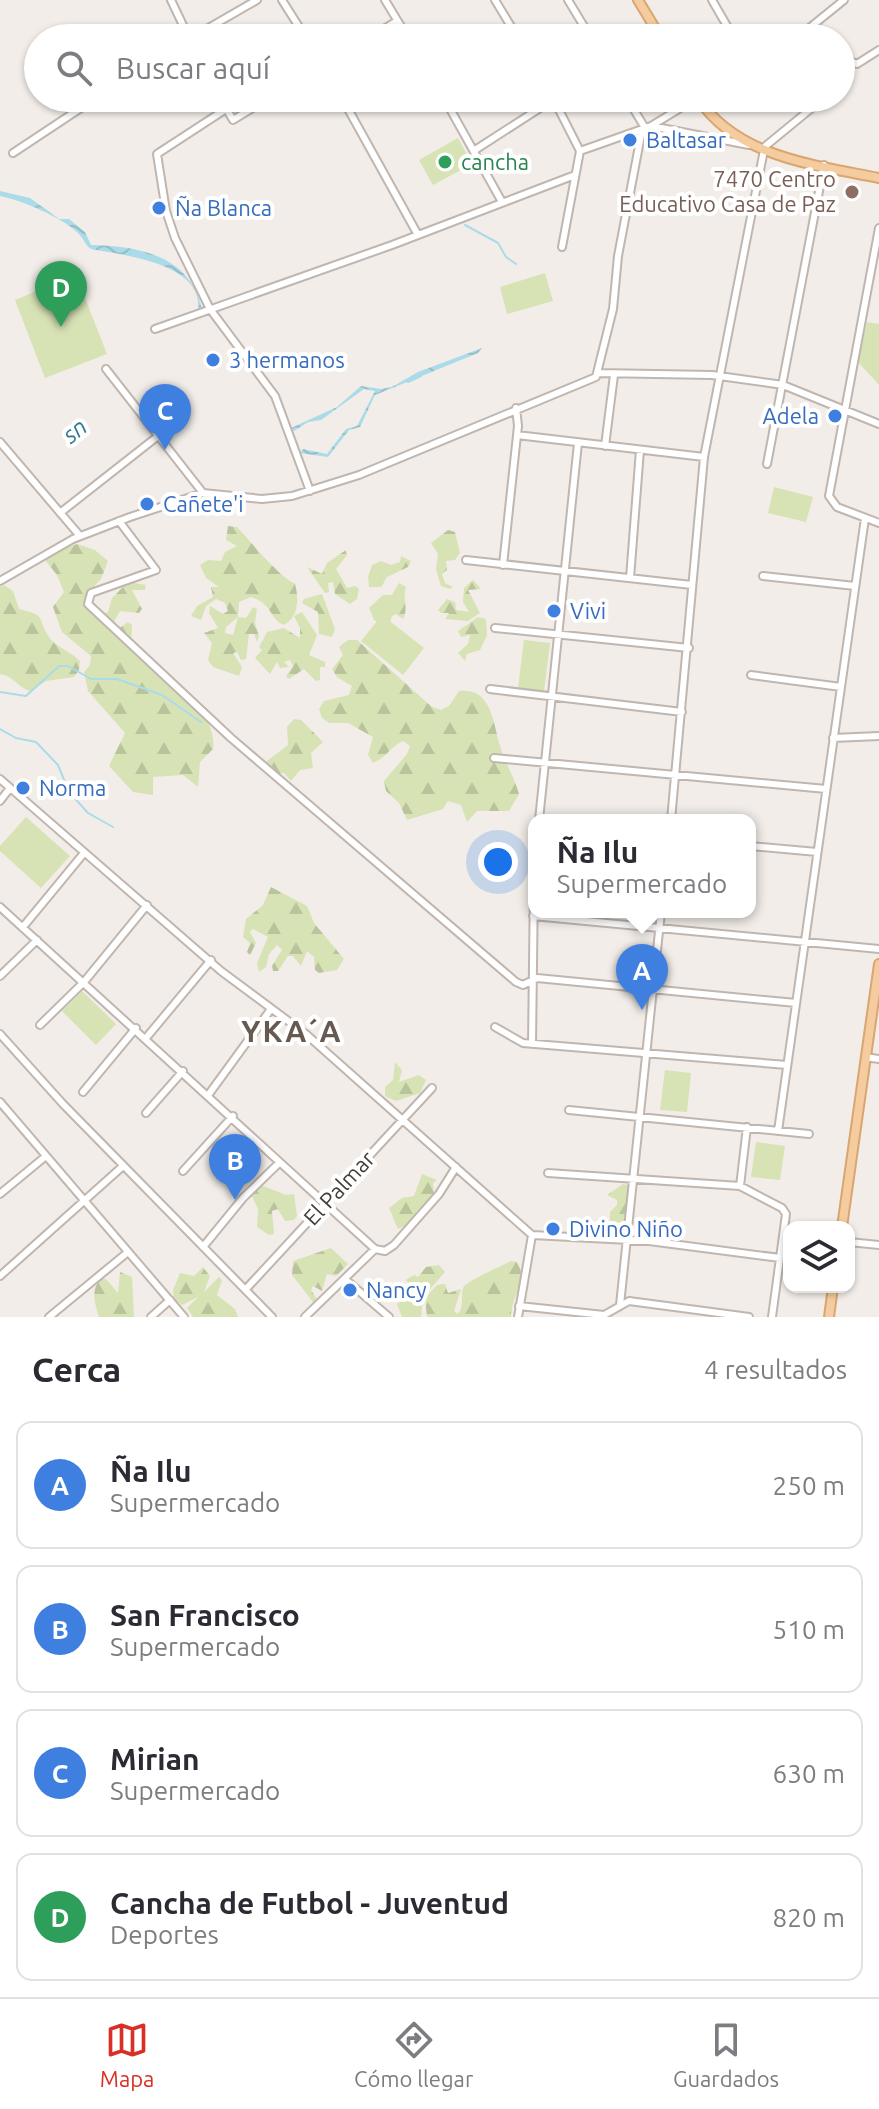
<!DOCTYPE html>
<html lang="es">
<meta charset="utf-8">
<style>
:root{--surface:#fff;--page:#f2f2f3;--text:#2b2b33;--muted:#7c7c81;--line:#e1e1e2;--accent:#d93025}
body{margin:0;font-family:Ubuntu,sans-serif;background:var(--page);color:var(--text)}
.controls{position:absolute;right:24px;bottom:24px;display:grid;overflow:hidden;border-radius:16px;box-shadow:0 2px 6px #0004}
.controls button{width:72px;height:72px;display:grid;place-items:center;padding:0;border:0;border-bottom:2px solid var(--line);background:var(--surface);color:var(--text);font:40px sans-serif}
.you{position:absolute;left:498px;top:862px;width:28px;height:28px;margin:-20px;border:6px solid #fff;border-radius:50%;background:#1a73e8;box-shadow:0 0 0 12px #1a73e833}
.badge{display:grid;place-items:center;width:52px;height:52px;border-radius:50%;background:var(--accent);color:#fff;font-size:26px;font-weight:700}
.pin{position:absolute;translate:-50% -66px;filter:drop-shadow(0 2px 4px #0008)}
.pin::after{content:'';position:absolute;top:42px;width:28px;height:24px;background:inherit;clip-path:polygon(0 0,100% 0,50% 100%)}
.popup{position:absolute;left:528px;top:814px;width:228px;height:104px;box-sizing:border-box;display:grid;place-content:center;border-radius:16px;background:var(--surface);filter:drop-shadow(0 2px 6px #0005);font-size:26px;white-space:nowrap;color:var(--muted)}
.popup b{font-size:30px;color:var(--text)}
.popup::after{content:'';position:absolute;left:50%;top:100%;margin-left:-16px;border:16px solid transparent;border-top-color:var(--surface)}
.list{margin:0;padding:0;list-style:none}
h2{display:flex;justify-content:space-between;align-items:center;height:104px;margin:0;padding:0 32px;font-size:34px}
h2 small{font-size:26px;font-weight:400;color:var(--muted)}
.list li{display:grid;grid-template-columns:52px 1fr auto;gap:24px;align-items:center;box-sizing:border-box;height:128px;margin:0 16px 16px;padding:0 16px;border:2px solid var(--line);border-radius:16px}
.list b{display:block;font-size:30px;white-space:nowrap}
.list p{margin:0;font-size:26px;white-space:nowrap;color:var(--muted)}
.list em{font-size:26px;font-style:normal;color:var(--muted)}
.icon{flex:none;width:44px;height:44px;fill:none;stroke:currentColor;stroke-width:2;stroke-linecap:round;stroke-linejoin:round}
.map{position:relative;flex:none;width:879px;height:1317px;overflow:hidden}
.search{position:absolute;background:var(--surface);box-shadow:0 2px 6px #0004;left:24px;right:24px;top:24px;height:88px;display:flex;align-items:center;gap:20px;box-sizing:border-box;padding:0 28px;border-radius:44px;color:var(--muted);font-size:30px}
.sheet{height:680px;background:var(--surface)}
nav{display:flex;justify-content:space-around;align-items:center;box-sizing:border-box;height:112px;border-top:2px solid var(--line);background:var(--surface);font-size:22px;color:var(--muted)}
nav a{display:grid;justify-items:center;gap:4px}
nav .on{color:var(--accent)}
.map>svg:first-child{display:block}
.forest{fill:url(#forest-firs)}
.park{fill:#d7e3b5}
.water{fill:url(#water-waves)}
.lines{fill:none;stroke-linecap:round;stroke-linejoin:round}
.stream{stroke:#aadbe9;stroke-width:2}
.minor-casing{stroke:#c0b6af;stroke-width:10}
.major-casing{stroke:#d9a670;stroke-width:12}
.minor{stroke:#fff;stroke-width:6}
.major{stroke:#f5cc9f;stroke-width:8}
.shop-dot{fill:#3f7fe0;stroke:#fff;stroke-width:3}
.leisure-dot{fill:#2e9e5b;stroke:#fff;stroke-width:3}
.education-dot{fill:#8d6e63;stroke:#fff;stroke-width:3}
.labels{text-anchor:middle;stroke-width:8;stroke-linejoin:round;paint-order:stroke}
.shop-label{font-size:22px;fill:#366cbe;stroke:#fff;text-anchor:start}
.leisure-label{font-size:22px;fill:#27864d;stroke:#fff;text-anchor:start}
.education-label{font-size:22px;fill:#785e54;stroke:#fff;text-anchor:end}
.street-label{font-size:22px;fill:#453d37;stroke:#fff}
.water-label{font-size:24px;font-style:italic;fill:#347a90;stroke:#fff}
.district-label{font-size:30px;font-weight:bold;letter-spacing:2px;fill:#675950;stroke:#fff}
</style>
<div class="map">
<svg width="879" height="1317" viewBox="0 0 879 1317">
<defs>
<pattern id="forest-firs" width="22" height="20" patternUnits="userSpaceOnUse" patternTransform="scale(2)"><rect width="22" height="20" fill="#d7e3b5"/><path d="M5 1l3.5 6h-7zM16 11l3.5 6h-7z" fill="#bac49c"/></pattern>
<pattern id="water-waves" width="16" height="10" patternUnits="userSpaceOnUse" patternTransform="scale(2)"><rect width="16" height="10" fill="#aadbe9"/><path d="M0 5q4-4 8 0t8 0" fill="none" stroke="#94bdc8"/></pattern>
</defs>
<rect width="100%" height="100%" fill="#f2ede8"/>
<path class="forest" d="M228 526 237 527C252 543 277 575 295 584 299 599 299 616 284 625 269 619 273 604 251 597L239 602 238 617 226 627 225 633 233 635 238 617 246 618 253 607 257 609 255 623 259 636 257 642 254 634H249L246 659 241 660 237 652 233 653 242 667 239 676 213 667 208 660 212 643 204 633 218 628 209 613 210 606 223 614 228 611 225 603 216 599 206 606 201 620 191 616 197 606 213 597 211 587H219L206 578 200 565 208 560 221 561 225 552 237 546 226 540Z
M448 530 455 532 460 553 455 560 446 561 447 570 442 574 445 583 453 587 450 589 441 586 436 569 438 554 431 543Z
M77 544 95 550 108 561 101 579 88 593V603L100 615 108 612 112 598 128 582 146 585 145 590H132L142 609 139 613 120 611 113 623 118 629 128 622 132 625 131 646C157 669 220 711 213 749L200 762 198 787 183 775 153 777V795L133 792 109 766 125 733 88 691 84 672 90 665 91 656 62 632 53 607 64 592 57 575 45 560 59 550Z
M346 550 347 555 336 569 347 588 355 586 359 589 357 599 350 604 335 594 333 582 328 583 329 592 325 593 307 567 322 574 327 563Z
M401 556 411 561 408 567 387 577 381 587H369L368 577 372 565 381 561 391 565 400 562Z
M473 580 481 589 468 590 480 613 468 621 445 619 449 613H441L438 610 447 599 455 602 456 610 469 612 463 602 464 588Z
M399 583 406 587C402 599 409 608 403 619L396 614 392 616 388 628 374 620 369 608 383 595H392Z
M4 585 13 591 19 609C48 616 36 617 49 637 54 646 72 652 80 661L79 670 74 677 46 681 30 691C17 687 14 676 0 674V587Z
M322 594 335 629 332 637 319 634 318 612 302 603 304 599Z
M302 612 317 635 309 655 325 662V667H320V680L316 681 304 669 289 679 286 676 293 666 290 660 284 662 289 667 280 668 277 662 270 674 255 658 262 650 259 647 267 632 284 628 300 638V628L294 616Z
M478 617 486 619 487 635 480 650 467 654 465 661 458 653 468 644 470 635 461 637 458 631Z
M348 640H357L432 707 441 710 449 706 459 691C492 687 493 723 500 746 505 763 514 776 519 794L509 811H477L467 822 461 805 448 801 443 809 407 820 399 803 386 791 384 781 407 754 410 746 403 741C391 746 386 758 373 763L368 755 373 737 348 723H329L322 718 319 709 324 701 349 695 352 686 337 677 332 669 343 655 339 647Z
M294 719 301 720 323 742 311 753 313 768 300 770 291 781 284 773 277 774 267 765V761L288 745 287 727Z
M271 887 307 906 314 923 344 959 337 970 319 973 315 970 314 957 307 951 301 966 293 956H288L278 971H273L272 966 282 950 277 945 269 954 266 967 259 972 257 963 268 937 253 929 250 932 256 943 250 955 247 952 250 943 243 937 246 919 263 905Z
M395 1062 402 1070 399 1082 419 1075 426 1080 420 1093 396 1101 385 1096V1087L393 1080Z
M422 1174 437 1180 433 1183 434 1195 416 1212 415 1221 398 1229 389 1208 402 1198 414 1196Z
M623 1184 628 1185 629 1190 623 1231 614 1241H600L593 1231 610 1221V1212L617 1205V1200L607 1195Z
M261 1185 286 1195 294 1194 297 1216 294 1220 285 1221 278 1209 272 1211 274 1234 269 1235 257 1227 258 1209 250 1192Z
M331 1248 348 1264 336 1276 327 1274 322 1291 313 1286 311 1290 318 1301 313 1302 292 1275 293 1261Z
M511 1261 517 1262C529 1279 510 1298 511 1317H427L425 1298 437 1285 445 1284 448 1293 461 1289 454 1311 458 1314C465 1304 460 1298 463 1288 466 1281 502 1266 511 1261Z
M439 1265 445 1272 423 1297 421 1317H402L397 1304 415 1291 406 1280 414 1275 418 1277 426 1267Z
M203 1267 210 1276 204 1292 219 1277 222 1280 217 1295 235 1309 238 1317H193L187 1308 198 1297 182 1305 174 1300 173 1290 180 1273 194 1276Z
M120 1272 132 1277 134 1317H99C95 1304 90 1290 101 1279H106L118 1293Z"/>
<path class="park" d="M458 138 472 164 433 185 419 160Z
M545 273 553 301 507 314 500 287Z
M76 275 107 354 45 378 15 300Z
M867 322 879 324V385L858 362Z
M774 487 813 497 806 522 768 513Z
M382 615 424 648 403 675 361 641Z
M524 640 550 643 544 691 518 688Z
M26 817 70 856 41 888 0 851V846Z
M82 991 116 1024 96 1045 62 1011Z
M665 1070 691 1073 687 1112 660 1110Z
M756 1142 785 1146 780 1180 751 1177Z"/>
<path class="water" d="M0 191 30 198 59 219H69L85 232 91 245C138 246 190 255 202 309L198 311C205 263 122 255 91 249 85 245 84 239 79 234 65 219 22 200 0 196Z
M482 348 478 353 375 395 360 427 349 430 328 457 300 453 303 449 327 454 346 429 357 426 375 391 364 389 321 420 308 422 294 431 291 428 337 407 361 386 381 389 392 387 418 372Z"/>
<g class="lines">
<path class="stream" d="M465 225 498 243 506 257 516 264
M408 382 421 376
M195 500 212 498
M0 692 26 696 59 666H68L91 679H117L162 695 201 722
M0 729 16 738 36 742 58 765 69 792 88 813 113 827"/>
<defs>
<path id="minor" d="M171 0 189 38
M282 0 306 38
M385 0 408 38
M495 0 518 38
M568 0 591 38
M712 0 734 38
M191 38 257 0
M369 38 397 21
M797 38 844 0
M841 57 857 64 879 50
M220 98 233 120 269 98
M342 98 418 235
M444 98 502 202
M553 98 580 151 562 247
M627 98 645 128
M226 109 157 154 166 211 175 238 210 309 275 396 310 491
M651 126 749 145
M762 149 824 98
M475 150 554 99
M580 151 651 126 697 98
M13 153 96 98
M879 228 829 496 837 507 879 523
M155 329 392 245 575 175
M106 369 203 493
M598 373 712 375 783 385 879 424
M517 435 704 457
M0 442 80 536
M605 446 614 375
M767 464 824 165
M60 513 158 436
M119 521 156 570 91 593 88 604 231 738 516 982 523 985 537 978 796 1003
M466 560 692 585
M503 565 518 426 516 408
M763 576 855 586
M630 578 640 450
M0 581 73 539 130 517 203 493 262 499 292 496 359 475 596 377 613 309 618 256 642 130
M495 628 689 648
M751 675 841 687
M490 689 682 712
M833 738 879 736
M494 758 826 789
M0 779 221 971 307 1035 532 1235 649 1241 780 1258
M0 801 10 788
M539 820 578 443
M671 820 704 457 764 150
M750 846 817 852
M0 907 375 1249
M533 916 879 949
M23 927 84 853
M0 976 37 940
M40 1025 84 982 147 905
M495 1027 523 1043 787 1065
M0 1034 63 1104 272 1317
M146 1038 211 960
M532 1044 534 885
M865 1057 879 1059
M83 1092 136 1028
M209 1094 271 1009
M0 1102 184 1317
M569 1110 809 1134
M146 1113 183 1071
M778 1131 865 518
M183 1171 233 1116
M548 1173 740 1186 782 1208 786 1214 772 1317
M740 1186 747 1127
M0 1194 46 1156
M849 1242 879 1245
M203 1247 243 1198 279 1163
M0 1276 123 1166
M345 1279 389 1317
M246 1289 432 1088
M620 1305 661 912
M519 1306 604 1315 629 1301 749 1317
M49 1317 128 1252
M151 1317 170 1300
M305 1317 375 1249 385 1251 394 1245 439 1194 456 1167
M518 1317 532 1235"/>
<path id="major" d="M638 0 661 38
M698 98C736 157 815 165 879 178
M842 1227 879 964
M829 1317 833 1287"/>
</defs>
<use href="#minor" class="minor-casing"/>
<use href="#major" class="major-casing"/>
<use href="#minor" class="minor"/>
<use href="#major" class="major"/>
</g>
<g class="shop-dot">
<circle cx="630" cy="140" r="8"/>
<circle cx="159" cy="208" r="8"/>
<circle cx="213" cy="360" r="8"/>
<circle cx="835" cy="416" r="8"/>
<circle cx="147" cy="504" r="8"/>
<circle cx="554" cy="611" r="8"/>
<circle cx="23" cy="788" r="8"/>
<circle cx="553" cy="1229" r="8"/>
<circle cx="350" cy="1290" r="8"/>
</g>
<circle class="leisure-dot" cx="445" cy="162" r="8"/>
<circle class="education-dot" cx="852" cy="192" r="8"/>
<g class="labels">
<g class="shop-label">
<text x="646" y="148">Baltasar</text>
<text x="175" y="216">Ña Blanca</text>
<text x="229" y="368">3 hermanos</text>
<text x="819" y="424" text-anchor="end">Adela</text>
<text x="163" y="512">Cañete'i</text>
<text x="570" y="619">Vivi</text>
<text x="39" y="796">Norma</text>
<text x="569" y="1237">Divino Niño</text>
<text x="366" y="1298">Nancy</text>
</g>
<g class="leisure-label">
<text x="461" y="170">cancha</text>
</g>
<g class="education-label">
<text x="836" y="187">7470 Centro<tspan x="836" dy="25">Educativo Casa de Paz</tspan></text>
</g>
<g class="street-label">
<text transform="translate(339 1188) rotate(-47)" y="8">El Palmar</text>
</g>
<g class="water-label">
<text transform="translate(75 431) rotate(-38)" y="8">sn</text>
</g>
<g class="district-label">
<text x="292" y="1042">YKA´A</text>
</g>
</g>
</svg>
<div class="controls">
<button><svg class="icon" aria-label="layers" viewBox="0 0 24 24"><path d="M12 4l9 5-9 5-9-5zM3 14l9 5 9-5"/></svg></button>
</div>
<div class="you"></div>
<div class="pin badge" style="left:642px;top:1010px;background:#3f7fe0">A</div>
<div class="popup"><b>Ña Ilu</b>Supermercado</div>
<div class="pin badge" style="left:235px;top:1200px;background:#3f7fe0">B</div>
<div class="pin badge" style="left:165px;top:450px;background:#3f7fe0">C</div>
<div class="pin badge" style="left:61px;top:327px;background:#2e9e5b">D</div>
<div class="search"><svg class="icon" aria-label="search" viewBox="0 0 24 24"><circle cx="10" cy="10" r="6"/><path d="M15 15l6 6"/></svg>Buscar aquí</div>
</div>
<section class="sheet">
<h2>Cerca<small>4 resultados</small></h2>
<ul class="list">
<li><span class="badge" style="background:#3f7fe0">A</span><div><b>Ña Ilu</b><p>Supermercado</p></div><em>250 m</em></li>
<li><span class="badge" style="background:#3f7fe0">B</span><div><b>San Francisco</b><p>Supermercado</p></div><em>510 m</em></li>
<li><span class="badge" style="background:#3f7fe0">C</span><div><b>Mirian</b><p>Supermercado</p></div><em>630 m</em></li>
<li><span class="badge" style="background:#2e9e5b">D</span><div><b>Cancha de Futbol - Juventud</b><p>Deportes</p></div><em>820 m</em></li>
</ul>
</section>
<nav>
<a class="on"><svg class="icon" aria-label="map" viewBox="0 0 24 24"><path d="M3 6l6-2 6 2 6-2v14l-6 2-6-2-6 2zM9 4v14M15 6v14"/></svg>Mapa</a>
<a><svg class="icon" aria-label="directions" viewBox="0 0 24 24"><path d="M12 3l9 9-9 9-9-9zM9 14v-3h6M13 9l2 2-2 2"/></svg>Cómo llegar</a>
<a><svg class="icon" aria-label="saved" viewBox="0 0 24 24"><path d="M7 4h10v16l-5-4-5 4z"/></svg>Guardados</a>
</nav>
